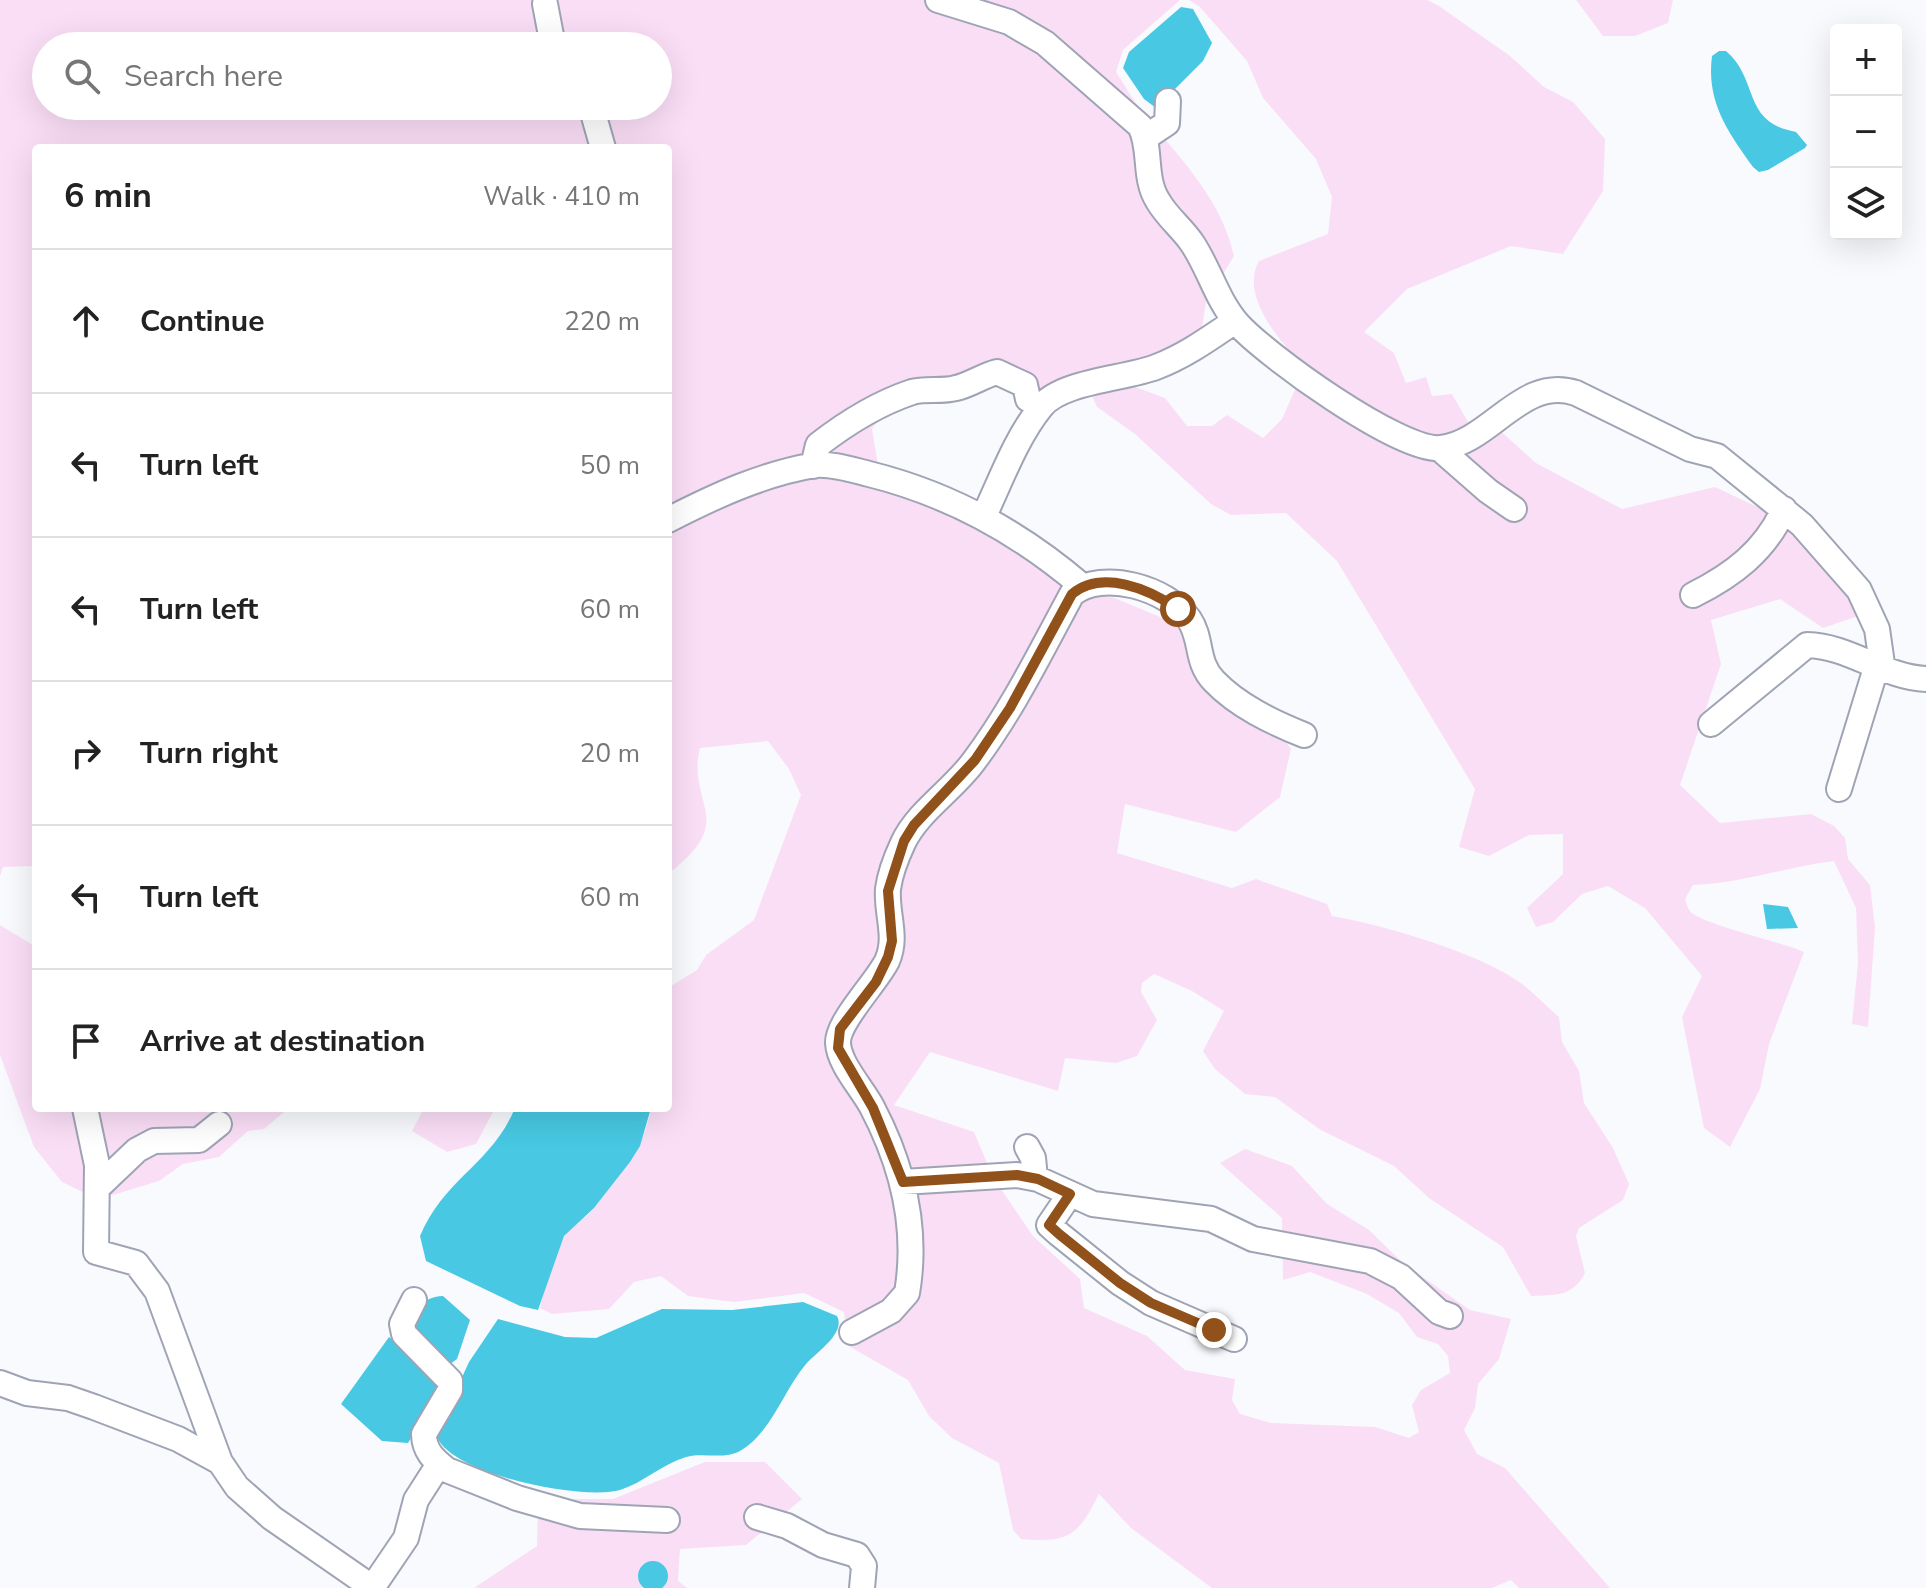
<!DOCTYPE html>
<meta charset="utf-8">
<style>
:root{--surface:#fff;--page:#f6f6f6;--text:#222;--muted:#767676;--line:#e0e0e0}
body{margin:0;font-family:"Nunito Sans",sans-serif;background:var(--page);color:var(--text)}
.controls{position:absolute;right:24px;top:24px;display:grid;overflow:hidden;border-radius:8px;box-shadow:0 8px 32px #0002}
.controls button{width:72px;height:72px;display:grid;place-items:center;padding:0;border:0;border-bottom:2px solid var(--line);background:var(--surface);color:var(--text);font:40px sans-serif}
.stop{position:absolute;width:24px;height:24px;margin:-18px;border:6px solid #91511a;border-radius:50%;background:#fff}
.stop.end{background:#91511a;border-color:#fff;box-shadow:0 2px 8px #0008}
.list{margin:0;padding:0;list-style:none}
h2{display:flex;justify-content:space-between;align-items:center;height:104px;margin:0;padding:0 32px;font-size:34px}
h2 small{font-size:26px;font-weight:400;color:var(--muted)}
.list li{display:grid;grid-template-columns:52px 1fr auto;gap:24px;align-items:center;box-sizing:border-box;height:144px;padding:0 32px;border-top:2px solid var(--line)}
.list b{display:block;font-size:30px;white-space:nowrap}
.list em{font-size:26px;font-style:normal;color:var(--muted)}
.icon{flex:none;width:44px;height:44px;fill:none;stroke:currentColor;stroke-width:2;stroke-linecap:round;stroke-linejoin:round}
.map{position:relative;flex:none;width:1926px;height:1588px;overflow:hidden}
.search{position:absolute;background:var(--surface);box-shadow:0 8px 32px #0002;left:32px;top:32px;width:640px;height:88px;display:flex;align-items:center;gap:20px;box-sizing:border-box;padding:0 28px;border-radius:44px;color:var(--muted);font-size:30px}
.panel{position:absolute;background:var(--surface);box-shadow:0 8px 32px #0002;left:32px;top:144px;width:640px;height:968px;border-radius:8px}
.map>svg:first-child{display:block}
.green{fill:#fadef6;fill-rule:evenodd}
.water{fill:#48c8e3}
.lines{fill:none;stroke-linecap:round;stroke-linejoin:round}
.minor-casing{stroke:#9fa4b5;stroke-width:28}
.minor{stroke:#fff;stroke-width:24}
.route{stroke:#91511a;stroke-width:10}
</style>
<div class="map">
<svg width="1926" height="1588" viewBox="0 0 1926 1588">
<rect width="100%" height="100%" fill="#f9fafe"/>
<path class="green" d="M0 0H1180L1123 50 1116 72C1126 87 1135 104 1147 118 1182 160 1222 201 1234 256L1206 302 1200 340 1038 398 1008 385 938 399H894L872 429 882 490 976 523 1069 579 1177 624 1220 674 1263 711 1291 749 1280 797 1236 832 1125 804 1117 853 1232 888 1256 879 1327 904 1332 916C1383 925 1481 953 1522 984 1535 994 1546 1006 1559 1017L1562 1042 1579 1071 1584 1103 1613 1148 1629 1184 1623 1200 1579 1228 1576 1236 1585 1273C1573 1297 1555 1295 1531 1296L1503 1247 1429 1198 1394 1166 1319 1129 1275 1097 1245 1094 1215 1069 1203 1051 1224 1011 1192 991 1154 974 1142 983 1141 992 1157 1020 1137 1056 1116 1063 1065 1058 1058 1091 930 1052 894 1105 974 1132 993 1177 1033 1236 1080 1279 1084 1308 1147 1336 1185 1370 1235 1379 1232 1400 1240 1414 1271 1423 1375 1427 1409 1438 1419 1432 1412 1405 1421 1390 1450 1373 1448 1356 1438 1344 1417 1337 1399 1313 1367 1294 1310 1272 1283 1280 1282 1218 1220 1163 1245 1149 1292 1166 1327 1204 1369 1230 1404 1264 1470 1310 1511 1319 1499 1359 1478 1384 1475 1408 1464 1430 1477 1454 1505 1468 1610 1588H1519L1511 1580 1492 1588H1212L1131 1528 1099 1494C1078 1536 1069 1543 1021 1539L1013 1530 999 1463 952 1438 929 1416 908 1380 847 1345 844 1312 804 1293 734 1302 688 1296 661 1276 634 1282 609 1309 552 1314 540 1308C546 1285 550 1258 563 1238 571 1226 585 1219 594 1208 618 1177 645 1148 651 1108H668V988L697 970 706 955 754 920 801 795 789 769 768 741 700 748C686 806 740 819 668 874V148H36V866L3 867 0 876ZM46 46H658V106H46Z
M1189 0H1427L1439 6 1510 56 1544 87 1573 102 1605 139 1603 191 1563 254 1511 246 1407 289 1364 332 1394 353 1406 383 1426 377 1432 396 1452 394 1468 422 1487 419 1536 463 1622 509 1715 487 1781 518 1837 572 1858 616 1823 628 1780 599 1711 620 1721 664 1680 785 1720 823 1811 814 1834 826 1845 838 1848 859 1870 885 1875 927 1868 1027 1852 1024 1858 963 1856 908 1834 861C1786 867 1742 883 1693 885L1685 899C1686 902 1688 909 1690 911 1700 924 1782 942 1804 952L1769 1044 1760 1089 1730 1147 1704 1128 1682 1017 1702 976 1645 908 1608 886 1582 894 1553 922 1536 927 1527 908 1563 874V834L1529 835 1489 856 1459 847 1475 789 1337 561 1286 513 1231 515 1211 504 1135 434 1097 407 1092 396 1130 385 1165 398 1187 426H1212L1227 415 1263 438 1282 419 1305 367C1281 343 1239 296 1259 261L1328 234 1332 197 1316 159 1263 98 1247 61 1200 7Z
M1576 0H1673L1668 23 1635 36H1603Z
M0 925 36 947V1108H289L264 1129 248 1131 219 1157 183 1164 159 1181 113 1195H89L62 1182 34 1147 0 1055Z
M424 1108H495L476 1144 447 1152 412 1131Z
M705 1462H765L802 1499 746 1545 680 1549 678 1581 687 1588H474L537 1546 538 1499H613Z"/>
<path class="water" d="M1181 7 1193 9 1212 43 1203 61 1156 108 1144 99 1123 68 1129 52Z
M1719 51H1726C1760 80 1741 122 1796 132L1807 145 1805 148 1768 170 1759 172 1753 167C1728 132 1706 102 1712 56Z
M1763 904 1788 907 1798 928 1767 929Z
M515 1108H651L640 1146 630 1162 594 1208 564 1236 538 1310 520 1306 426 1261 420 1236C445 1177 491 1165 515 1108Z
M443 1296 470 1320 457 1359 450 1364 413 1336C412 1315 419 1297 443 1296Z
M803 1302 837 1316C846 1333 817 1352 806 1364 783 1391 772 1432 740 1451 724 1460 703 1452 686 1457 662 1464 643 1483 620 1490 584 1501 446 1474 436 1434L469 1362 498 1319 565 1337 596 1338 662 1309 732 1310Z
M389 1337 444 1383 408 1443 382 1441 341 1404Z
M638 1576a15 15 0 1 1 30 0a15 15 0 1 1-30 0Z"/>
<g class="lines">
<defs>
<path id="minor" d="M938 0 1009 22 1045 43 1140 126C1152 148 1143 178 1158 201 1167 217 1182 228 1192 243 1209 268 1217 300 1237 323 1264 354 1401 453 1441 448 1491 442 1522 375 1576 393L1690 449 1717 456 1802 525 1859 590 1877 629 1883 671
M545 4 553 46
M591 106 603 148
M1146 137 1167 123 1168 101
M1440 449 1488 491 1514 509
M813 466 818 445C845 424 879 403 912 392 925 388 942 392 956 388 970 385 982 376 997 372L1025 385 1028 399 1041 407
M984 516C1001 480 1016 438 1041 407 1061 381 1125 379 1156 367 1185 356 1210 338 1235 321
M668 520C715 496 762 474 815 465 832 463 853 470 869 474 950 494 1019 532 1082 586
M1693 595C1733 575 1765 551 1784 509
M1711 724 1807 645C1850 646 1883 677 1926 679
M1839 789 1876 668
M85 1108 97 1165 96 1252 136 1263 157 1291 220 1462 237 1487 272 1518 373 1588
M1027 1147 1033 1158 1035 1178
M903 1182 1017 1175 1038 1179 1093 1204 1211 1219 1253 1239 1370 1261 1401 1277 1439 1312 1450 1316
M97 1188 137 1150 154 1141 199 1140 219 1124
M1070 1194 1049 1225 1059 1234 1120 1283 1151 1303 1234 1339
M414 1300 402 1324 404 1334 450 1381V1390L424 1434C424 1451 434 1460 447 1470L517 1498 580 1516 667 1520
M852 1332 891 1311 907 1293C918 1228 902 1164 872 1107 862 1088 839 1064 838 1043 837 1022 876 983 887 961 898 937 886 914 888 889 890 873 896 858 903 843 918 811 953 790 974 761 1013 709 1041 651 1072 594 1102 569 1167 588 1189 619 1203 640 1195 661 1214 681 1238 706 1272 722 1304 735
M0 1383 27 1393 68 1398 94 1407 178 1439 220 1462
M757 1517 787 1526 823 1545 857 1555 864 1566 862 1588
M372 1588 406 1538 416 1500 439 1464"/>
</defs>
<use href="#minor" class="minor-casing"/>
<use href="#minor" class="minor"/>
</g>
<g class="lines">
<path class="route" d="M1178 609C1149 589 1102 569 1072 594L1010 708 975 760 914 825 904 841 888 891 892 941 888 957 876 982 840 1029 838 1048 873 1108 903 1182 1017 1175 1038 1179 1070 1194 1049 1225 1059 1234 1120 1283 1151 1303 1214 1330"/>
</g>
</svg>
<div class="controls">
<button>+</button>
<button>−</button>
<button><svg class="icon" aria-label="layers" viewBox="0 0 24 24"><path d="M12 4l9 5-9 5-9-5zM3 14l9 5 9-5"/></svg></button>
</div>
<div class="stop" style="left:1178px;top:609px"></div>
<div class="stop end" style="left:1214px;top:1330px"></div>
<div class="search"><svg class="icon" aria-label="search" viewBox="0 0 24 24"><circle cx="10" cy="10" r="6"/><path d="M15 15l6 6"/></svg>Search here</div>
<section class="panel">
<h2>6 min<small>Walk · 410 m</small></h2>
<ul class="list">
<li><svg class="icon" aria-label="ahead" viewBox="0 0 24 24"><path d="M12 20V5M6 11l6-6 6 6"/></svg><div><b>Continue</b></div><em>220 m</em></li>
<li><svg class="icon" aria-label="left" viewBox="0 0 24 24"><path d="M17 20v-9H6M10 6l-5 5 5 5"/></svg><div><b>Turn left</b></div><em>50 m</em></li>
<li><svg class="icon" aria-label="left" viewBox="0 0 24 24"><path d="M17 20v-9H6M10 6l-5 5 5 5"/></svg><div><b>Turn left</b></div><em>60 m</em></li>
<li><svg class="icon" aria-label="right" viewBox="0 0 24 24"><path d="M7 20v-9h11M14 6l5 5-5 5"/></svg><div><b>Turn right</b></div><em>20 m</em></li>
<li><svg class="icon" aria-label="left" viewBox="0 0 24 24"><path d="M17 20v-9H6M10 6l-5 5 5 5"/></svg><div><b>Turn left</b></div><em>60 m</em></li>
<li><svg class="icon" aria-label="arrive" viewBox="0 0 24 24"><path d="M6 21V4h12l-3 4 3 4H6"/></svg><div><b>Arrive at destination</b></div></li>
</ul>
</section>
</div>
